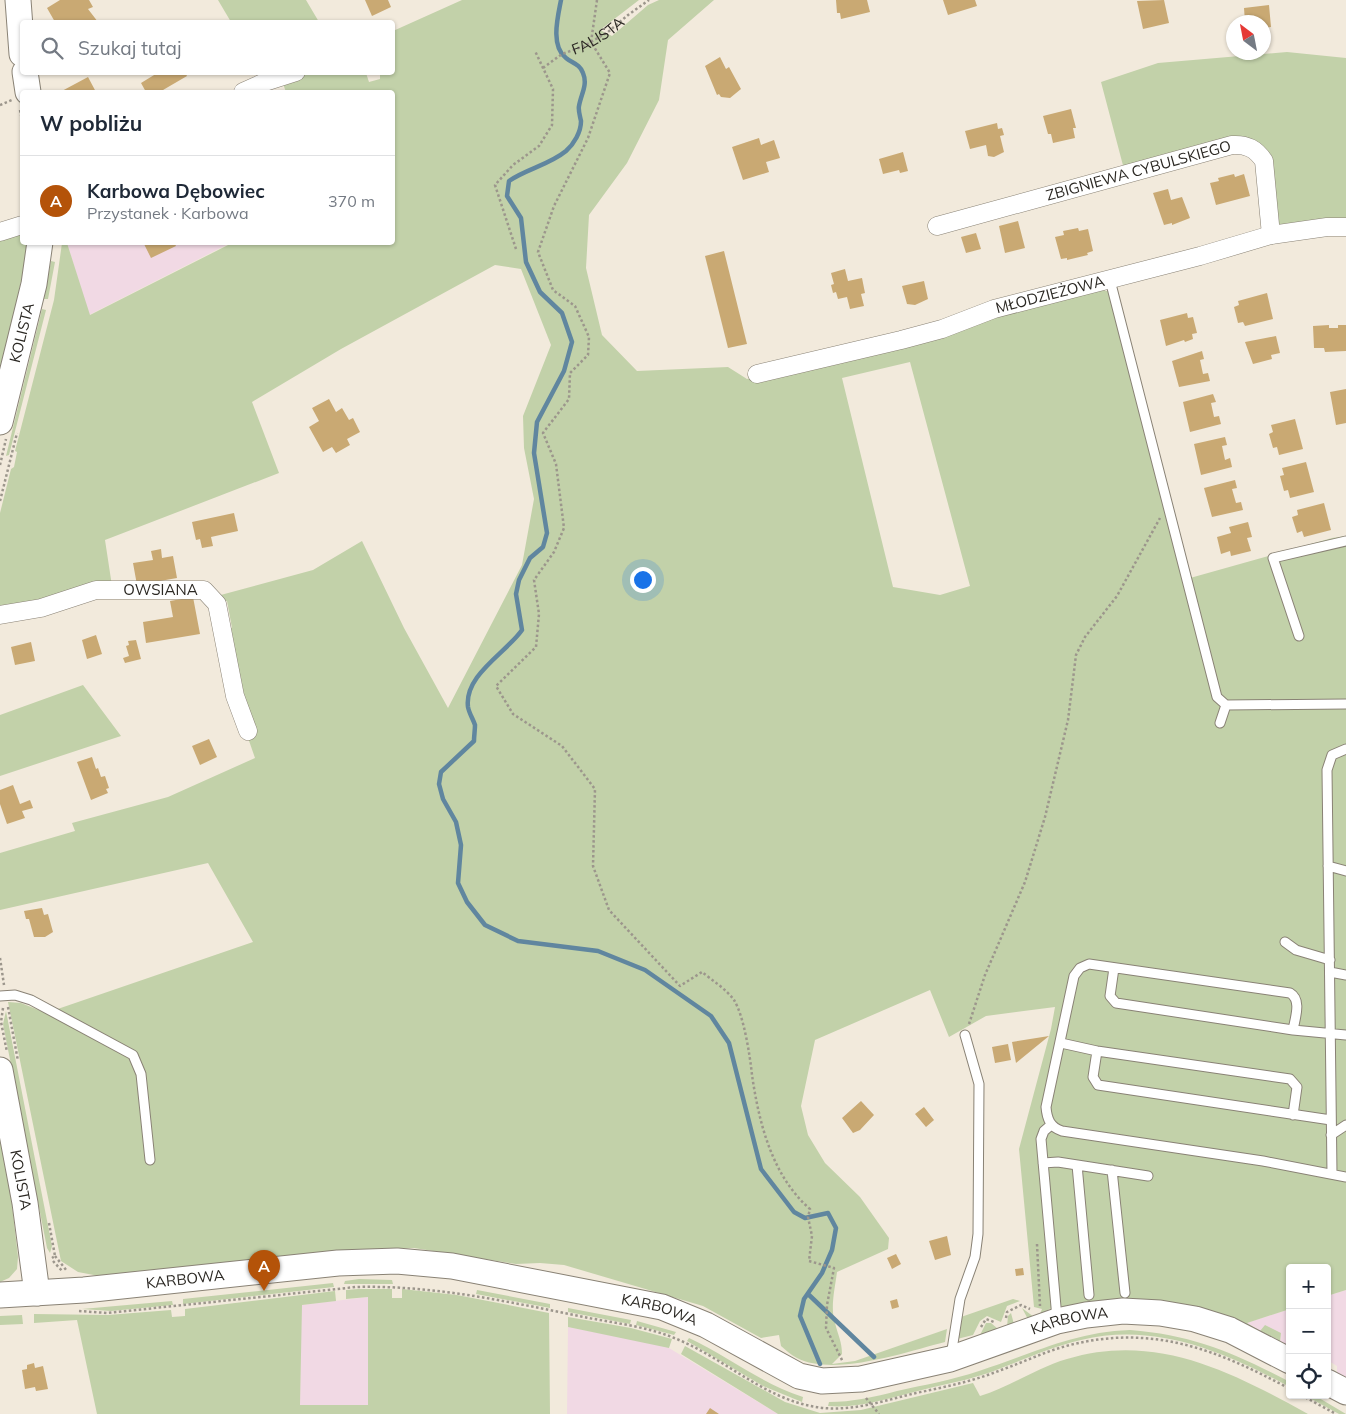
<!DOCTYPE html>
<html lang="pl">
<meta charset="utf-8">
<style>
:root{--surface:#fff;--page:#f2f2f3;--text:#1f2937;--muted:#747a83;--line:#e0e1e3;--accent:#b45309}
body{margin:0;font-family:Mulish,sans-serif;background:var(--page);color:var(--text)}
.controls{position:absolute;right:15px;bottom:15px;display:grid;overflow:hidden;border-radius:5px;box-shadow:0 1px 4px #0004}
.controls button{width:45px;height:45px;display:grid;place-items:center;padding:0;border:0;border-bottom:1px solid var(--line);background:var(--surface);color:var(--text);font:25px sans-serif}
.compass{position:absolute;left:1226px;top:15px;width:45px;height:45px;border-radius:50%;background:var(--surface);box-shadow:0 1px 4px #0004;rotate:328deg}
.you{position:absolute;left:642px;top:579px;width:18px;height:18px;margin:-12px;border:4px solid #fff;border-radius:50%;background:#1a73e8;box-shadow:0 0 0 8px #1a73e833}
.badge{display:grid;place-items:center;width:32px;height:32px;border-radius:50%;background:var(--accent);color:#fff;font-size:16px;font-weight:700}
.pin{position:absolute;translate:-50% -41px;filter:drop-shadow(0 1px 2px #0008)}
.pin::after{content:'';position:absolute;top:26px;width:18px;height:15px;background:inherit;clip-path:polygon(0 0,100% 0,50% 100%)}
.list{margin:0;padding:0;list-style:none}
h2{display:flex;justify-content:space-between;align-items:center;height:65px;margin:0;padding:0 20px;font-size:21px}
h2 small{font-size:16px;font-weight:400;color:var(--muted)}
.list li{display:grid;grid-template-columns:32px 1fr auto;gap:15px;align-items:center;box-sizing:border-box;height:90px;padding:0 20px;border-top:1px solid var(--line)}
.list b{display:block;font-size:19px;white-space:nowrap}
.list p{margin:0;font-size:16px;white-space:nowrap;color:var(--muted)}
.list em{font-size:16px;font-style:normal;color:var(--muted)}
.icon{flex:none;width:28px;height:28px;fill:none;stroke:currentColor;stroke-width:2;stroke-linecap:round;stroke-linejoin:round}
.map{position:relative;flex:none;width:1346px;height:1414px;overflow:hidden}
.search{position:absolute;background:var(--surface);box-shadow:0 1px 4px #0004;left:20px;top:20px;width:375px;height:55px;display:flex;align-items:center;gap:12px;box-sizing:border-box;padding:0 18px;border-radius:5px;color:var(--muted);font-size:19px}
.panel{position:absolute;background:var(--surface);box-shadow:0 1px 4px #0004;left:20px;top:90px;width:375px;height:155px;border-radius:5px}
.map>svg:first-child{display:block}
.commercial{fill:#f1d9e4}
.green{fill:#c2d1a9;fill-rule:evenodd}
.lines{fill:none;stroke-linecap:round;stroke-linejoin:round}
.stream{stroke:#60869f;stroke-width:4.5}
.building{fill:#c9a973}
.lane-casing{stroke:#898275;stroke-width:11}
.street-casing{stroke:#898275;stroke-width:19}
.secondary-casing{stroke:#898275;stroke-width:27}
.path{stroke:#9c968c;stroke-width:2.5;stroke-dasharray:2.5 2.5;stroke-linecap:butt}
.lane{stroke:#fff;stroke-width:9}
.street{stroke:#fff;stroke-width:18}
.secondary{stroke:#fff;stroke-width:25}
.labels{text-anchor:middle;stroke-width:4;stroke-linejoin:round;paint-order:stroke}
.street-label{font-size:15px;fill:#2b2823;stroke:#fef7ec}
</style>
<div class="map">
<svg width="1346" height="1414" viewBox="0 0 1346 1414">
<rect width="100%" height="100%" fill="#f2eadc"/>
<path class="commercial" d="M232 242 89 315 67 243Z
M1346 1290V1379L1337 1373V1366L1327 1360V1296Z
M368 1297V1405H300L301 1305Z
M1290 1309V1348L1280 1342 1281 1333 1260 1331 1246 1323Z
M568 1327 664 1345 778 1414H567Z"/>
<path class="green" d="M218 0H306L319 22H231Z
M462 0H639L600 30 612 36 648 5 659 0H714L668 40 659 100 627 163 589 215 586 268 602 335 637 371 728 367 747 379 903 345 1102 286 1105 291H1109L1183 580 1332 538 1346 536V1290L1327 1296V1268H1290V1309L1247 1323 1260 1331 1265 1325 1281 1333 1280 1342 1290 1348V1352L1278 1345 1277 1339 1263 1333 1258 1335 1238 1325 1237 1320 1230 1317 1225 1320 1165 1306 1119 1304 1073 1309 1061 1306 1049 1309 1041 1319 1030 1323 1022 1308 1034 1317 1040 1314 1042 1309 1034 1307 1019 1149 1051 1029 1055 1007 986 1016 949 1037 930 990 815 1040 801 1106 808 1135 825 1163 860 1197 889 1238 888 1249 837 1272C835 1288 830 1308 835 1323 838 1335 842 1342 842 1354L832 1364 855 1361 947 1329 945 1342C906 1352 834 1377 797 1358 791 1355 786 1350 781 1346L779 1335 761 1338 703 1306 564 1265 540 1263 516 1264 414 1248 355 1250 99 1276 78 1272 61 1261 8 1002 21 1003 46 1013 253 942 208 863 0 910V853L75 831 72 823 168 797 255 758 247 735 252 732 240 699 225 630 232 628 227 601 220 602 217 596 313 570 362 541 404 628 448 708 522 565 534 499 524 448 523 416 551 345 521 269 495 265 341 349 252 402 279 473 105 540 112 586 95 587 47 602 0 609V513L11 469 14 467 17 452 15 451 54 300 62 243H67L90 315 232 243 392 242V92H286L282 81 309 72 366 73 369 82 380 79V73L392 72 393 31ZM910 362 970 586 940 595 893 587 842 378Z
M1287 52 1346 58V224L1280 226 1274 218 1252 144 1125 173 1101 82 1158 63Z
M20 234 22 235V242L29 243 0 381V237Z
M51 261 55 262 48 299H44Z
M42 309 46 310 9 455 6 456Z
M83 685 121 736 0 776V715Z
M6 1011 52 1246 50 1253 47 1248 3 1024Z
M0 1131 10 1187 18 1257 17 1269 9 1278 0 1282Z
M359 1279 392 1280 393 1284H344L345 1281Z
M333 1283 334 1287 183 1304V1299Z
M358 1289H392V1298H402V1289L457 1295 549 1313 550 1414H97L77 1320 34 1323V1314L108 1315 171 1310 172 1317 185 1316V1309L335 1291 336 1301 302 1305 300 1405H368V1297L346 1299V1290Z
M477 1290 550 1304V1308L476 1294Z
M1013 1299 1020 1301 1007 1306 1001 1322 987 1316 980 1321 973 1335 957 1339 961 1317Z
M172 1301 173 1305 111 1311 82 1309Z
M568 1308 631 1320 630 1324 568 1312Z
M1011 1313 1015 1328 980 1335 986 1323H991L998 1329 1007 1327 1008 1316Z
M22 1315 23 1324 0 1325V1316Z
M568 1317 631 1328 672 1339 669 1348 568 1327Z
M637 1321 676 1332 674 1335 636 1325Z
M1130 1330C1194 1335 1234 1353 1290 1382V1387C1224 1352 1156 1322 1081 1340 1050 1347 1021 1361 991 1372 969 1380 945 1384 922 1390 892 1397 859 1409 828 1406L829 1402C852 1402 875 1397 897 1391 924 1385 952 1380 979 1371 1032 1354 1073 1332 1130 1330Z
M689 1338C728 1356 762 1384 803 1397L802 1402 763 1386 687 1341Z
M685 1346 785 1402 820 1413 861 1410 973 1383 980 1396C1010 1387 1036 1368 1067 1359 1156 1332 1232 1372 1308 1414H778L681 1354Z
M1304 1395H1314L1346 1414H1339Z"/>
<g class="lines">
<path class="stream" d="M561 0C558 16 550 46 566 58 572 63 580 64 583 73 588 85 581 94 579 106 578 110 580 116 581 121 581 132 574 144 566 151 549 165 526 169 509 181L507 196 521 218 526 262 540 292 562 313 572 342 564 371 537 422 534 453 547 533 543 547 530 558 519 580 516 594 522 630C506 653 464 675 468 707 469 713 473 719 475 725 475 730 474 736 474 741L441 772 439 784 443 799 456 822 461 845 458 883 467 902 485 925 518 941 598 951 645 970 711 1016 729 1043 761 1169 794 1212 805 1218 828 1213 836 1228 832 1250 822 1273 804 1299 800 1316 820 1364
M808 1294 874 1357"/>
</g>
<path class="building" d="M60 0H89L93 7 88 9 98 22H55L47 8Z
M365 0H388L391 7 372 16Z
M836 0H867L870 12 841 19 840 13H837Z
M943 0H975L977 6 948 15Z
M1164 0 1169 23 1143 29 1137 1Z
M1269 5 1271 27 1264 28V22H1245L1244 8Z
M720 57 726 69 729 67 741 89 730 98 721 97 719 94 717 95 705 66Z
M159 72H185L187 76 163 90 164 92H146L141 83Z
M88 77 96 92H60Z
M1071 109 1076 128H1073L1075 138 1053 143 1051 134H1048L1043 116Z
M997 123 998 129 1002 128 1004 135 1000 136 1004 152 994 157 988 156 986 145 970 149 965 131Z
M759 138 761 145 774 140 780 158 766 162 769 172 743 180 732 147Z
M903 152 908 171 900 173 899 170 883 174 879 159Z
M1234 174 1235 177 1244 174 1250 196 1216 205 1210 183 1219 181 1218 178Z
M1168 189 1171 200 1182 197 1190 218 1172 225V223L1164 225 1153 193Z
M1018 221 1025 248 1005 253 999 226Z
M1078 228 1079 231 1088 229 1093 251 1087 253 1088 255 1067 260V258L1061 259 1055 237 1064 235 1063 231Z
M976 233 981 249 966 253 961 237Z
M143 242H174L176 246 151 258Z
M724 251 747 344 728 348 705 256Z
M845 269 848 281 862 278 865 293 861 294 864 306 850 309 847 297 838 299 836 292 833 293 831 285 834 284 831 273Z
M924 281 928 299 915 305 907 304 902 286Z
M1267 293 1273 319 1245 326 1243 322 1238 323 1234 307 1239 305 1238 301Z
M1187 313 1188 318 1193 317 1197 333 1192 334 1193 339 1185 342 1184 340 1166 346 1160 320Z
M1329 325V328H1338V325H1346V351L1325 352 1324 348H1314L1313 326Z
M1276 336 1280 353 1271 355 1272 359 1253 364 1245 342Z
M1202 351 1204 359 1200 360 1203 374 1208 373 1210 381 1179 387 1172 361Z
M1346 389V423L1336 425 1330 392Z
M1213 394 1216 402 1211 403 1214 417 1219 416 1221 424 1190 432 1183 402Z
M329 399 336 412 342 408 349 420 353 418 360 432 347 439 350 445 336 453 332 447 323 452 309 427 319 421 312 408Z
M1295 419 1303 449 1279 455 1277 447 1273 448 1269 434 1273 432 1271 425Z
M1225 437 1227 445 1222 446 1225 460 1230 458 1232 467 1201 475 1194 444Z
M1306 462 1314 492 1290 498 1288 490 1284 491 1280 476 1284 475 1282 468Z
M1235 480 1237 488 1232 489 1236 503 1241 502 1243 510 1212 517 1204 488Z
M1324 503 1331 530 1304 537 1302 531 1297 533 1292 517 1298 515 1297 510Z
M234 513 238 531 211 537 213 546 202 548 200 539 196 540 192 522Z
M1248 522 1252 537 1247 538 1251 551 1231 556 1230 551 1221 554 1217 537 1231 533 1229 527Z
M161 549 162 558 173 556 177 578 137 585 133 563 153 560 151 551Z
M193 597 200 634 146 643 143 622 173 617 170 601Z
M96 635 102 654 87 659 82 640Z
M136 640 141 659 125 663 123 658 129 656 126 646 129 645 128 641Z
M31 642 35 661 15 665 11 647Z
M209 739 217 757 200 765 192 746Z
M92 757 96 769 98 768 101 777 105 776 109 788 106 789 108 793 91 800 77 762Z
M13 785 20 804 30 800 33 808 22 811 25 818 7 824 0 804V790Z
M42 908 44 915 48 914 53 932 45 937H34L29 919H26L24 911Z
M1049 1036 1016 1063 1012 1042Z
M1008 1044 1011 1060 995 1063 992 1047Z
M861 1101 874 1115 860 1130 853 1133 842 1118Z
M924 1107 934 1120 926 1127 915 1114Z
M947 1236 951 1255 935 1260 929 1241Z
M896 1254 901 1264 892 1269 887 1258Z
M1023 1268 1024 1275 1016 1276 1015 1269Z
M897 1299 899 1307 892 1309 890 1301Z
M34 1363 35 1368 43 1366 48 1389 36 1391 35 1387 25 1389 22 1370 27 1369V1365Z
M710 1408 719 1414H706Z"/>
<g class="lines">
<defs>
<path id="lane" d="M1110 280 1217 697 1226 705 1346 704
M1299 636 1273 558 1346 541
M1220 723 1226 705
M1328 866 1346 871
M1285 942 1296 950 1330 960
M1114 968 1110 996 1116 1003 1293 1030 1346 1035
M1330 972 1346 975
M0 996 15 995 31 1000 133 1055 141 1074 150 1160
M1293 1030C1295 1018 1302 1000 1290 993L1089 964 1080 968 1074 976 1046 1107C1047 1119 1050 1127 1062 1131L1263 1161 1346 1177
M1061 1043 1097 1051 1290 1079 1297 1087 1293 1115
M1097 1051 1093 1077 1098 1085 1331 1120
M1051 1125 1044 1131 1041 1139 1057 1318
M1331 1135 1346 1125
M1043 1163 1058 1162 1148 1176
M1077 1165 1089 1295
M1112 1170 1125 1293
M1332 1173 1327 770 1332 755 1346 749
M951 1356 960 1299 975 1257 978 1234 979 1084 965 1035"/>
<g id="street">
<path d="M243 92 265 82 296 72"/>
<path id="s2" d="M937 226 1232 145C1247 144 1256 149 1264 161L1271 235"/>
<path d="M0 232 22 225"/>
<path id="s3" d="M757 374 901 340 942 329 994 309 1200 256 1271 235 1327 227H1346"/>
<path id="s4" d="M0 615 41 608 96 590H204L217 604 235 696 248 731"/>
</g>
<g id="secondary">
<path d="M18 0 22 54"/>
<path d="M25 72 28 92"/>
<path id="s5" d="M0 422 34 284 40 242"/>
<path id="s6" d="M0 1070 25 1203 37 1293"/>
<path id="s7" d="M0 1295 84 1290 338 1263 397 1261 452 1266 662 1307 706 1325 799 1376 822 1381 861 1379 950 1359 1057 1321 1086 1315 1123 1311 1160 1313 1195 1319 1230 1330 1290 1361"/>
<path d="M1327 1382 1346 1392"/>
</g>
</defs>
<use href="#lane" class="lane-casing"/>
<use href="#street" class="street-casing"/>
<use href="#secondary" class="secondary-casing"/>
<g class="path">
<path d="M597 0 591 42 610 73 588 138 554 206 538 252 553 290 575 306 589 337 588 355 570 373 569 399 543 433 556 464 564 528 554 552 534 580 539 614 536 647 496 686 513 714 562 746 595 789 593 866 609 910 680 986 702 972C712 980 727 990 734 1000 744 1016 750 1056 752 1075 759 1123 772 1176 810 1209L808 1217 812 1236 809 1261 834 1268 827 1305 826 1328 843 1362"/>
<path id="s1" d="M543 68 562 54 584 46 608 32 628 15 649 0"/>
<path d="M0 105 12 100"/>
<path d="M20 110 22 120"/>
<path d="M516 249 495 185 513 165 539 146 552 125 553 89 535 51"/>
<path d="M0 465 6 439"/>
<path d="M0 501 17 433"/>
<path d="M0 958 4 985"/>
<path d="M8 1007 18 1061"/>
<path d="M3 1008 1 1022 7 1052"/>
<path d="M969 1024 985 975 1025 882 1045 817 1068 720 1076 655 1085 637 1117 596 1160 518"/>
<path d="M49 1223 55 1256 52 1258"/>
<path d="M1037 1244 1040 1306"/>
<path d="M55 1256 67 1271"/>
<path d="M53 1261 63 1272"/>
<path d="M79 1311 107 1313 356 1287C432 1285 505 1301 579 1316 612 1323 648 1326 679 1340 729 1361 769 1403 824 1408 855 1411 886 1400 916 1393 945 1387 974 1381 1001 1370 1024 1362 1046 1351 1070 1345 1153 1324 1218 1350 1290 1389"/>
<path d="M1006 1318 1007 1312 1021 1305 1030 1309"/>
<path d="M981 1327 986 1319 994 1322"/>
<path d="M1301 1395 1336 1414"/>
<path d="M866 1398 879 1414"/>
</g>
<use href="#lane" class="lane"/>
<use href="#street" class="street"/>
<use href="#secondary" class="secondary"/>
</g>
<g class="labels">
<g class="street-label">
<text dy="5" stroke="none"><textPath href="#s1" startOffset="64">FALISTA</textPath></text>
<text dy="5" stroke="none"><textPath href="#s2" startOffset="209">ZBIGNIEWA CYBULSKIEGO</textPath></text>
<text dy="5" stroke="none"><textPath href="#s3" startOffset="304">MŁODZIEŻOWA</textPath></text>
<text dy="5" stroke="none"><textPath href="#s5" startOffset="92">KOLISTA</textPath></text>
<text dy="5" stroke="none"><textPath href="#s4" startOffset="164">OWSIANA</textPath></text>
<text dy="5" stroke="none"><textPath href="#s6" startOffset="112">KOLISTA</textPath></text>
<text dy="5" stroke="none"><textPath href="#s7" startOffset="186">KARBOWA</textPath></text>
<text dy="5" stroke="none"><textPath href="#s7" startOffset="666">KARBOWA</textPath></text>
<text dy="5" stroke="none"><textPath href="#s7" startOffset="1101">KARBOWA</textPath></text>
</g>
</g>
</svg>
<div class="controls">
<button>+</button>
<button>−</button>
<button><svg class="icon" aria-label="locate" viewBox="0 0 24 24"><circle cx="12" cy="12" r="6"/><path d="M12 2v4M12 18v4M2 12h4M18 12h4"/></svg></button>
</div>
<svg class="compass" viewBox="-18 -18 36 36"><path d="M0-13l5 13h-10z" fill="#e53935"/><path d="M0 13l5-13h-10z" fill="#747a83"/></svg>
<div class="you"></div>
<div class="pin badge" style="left:264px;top:1291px">A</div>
<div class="search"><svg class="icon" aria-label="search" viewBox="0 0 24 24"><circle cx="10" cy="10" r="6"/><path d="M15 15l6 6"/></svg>Szukaj tutaj</div>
<section class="panel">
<h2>W pobliżu<small></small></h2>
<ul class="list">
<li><span class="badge">A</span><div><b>Karbowa Dębowiec</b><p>Przystanek · Karbowa</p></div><em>370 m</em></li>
</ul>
</section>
</div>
